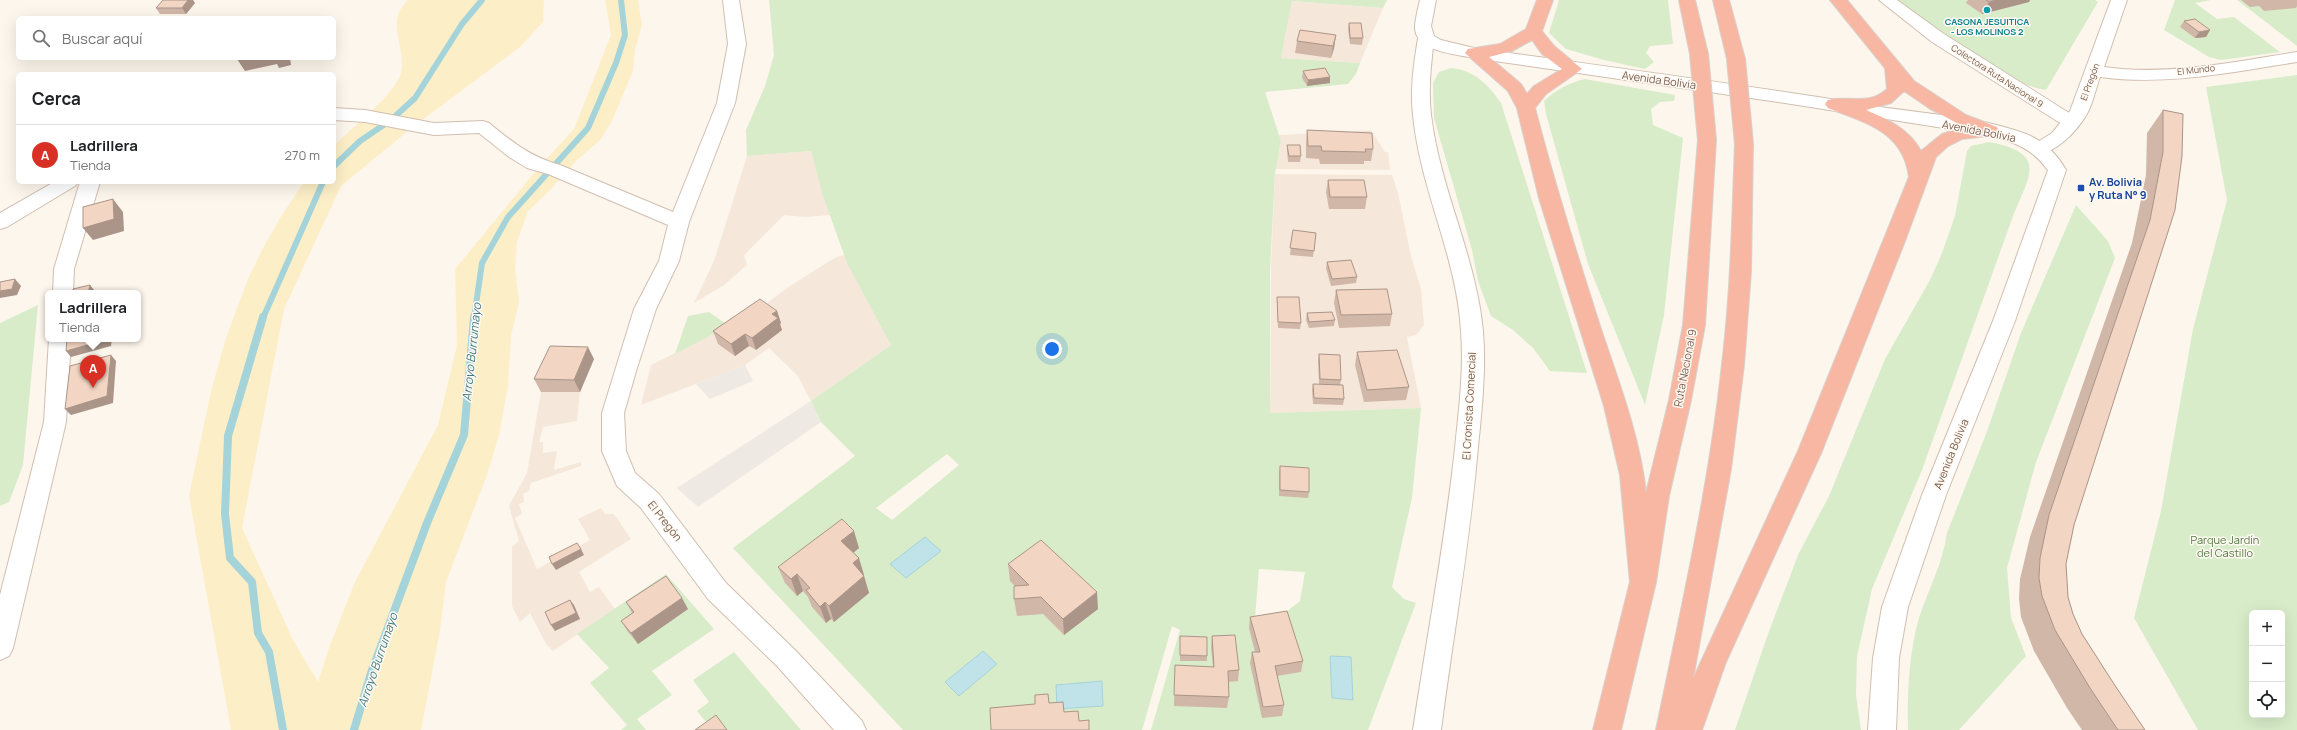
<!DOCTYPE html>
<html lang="es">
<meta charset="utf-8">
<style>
:root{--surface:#fff;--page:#f2f2f2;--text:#202124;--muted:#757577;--line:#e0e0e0;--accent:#d93025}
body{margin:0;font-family:Manrope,sans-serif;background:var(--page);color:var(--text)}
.controls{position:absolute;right:12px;bottom:12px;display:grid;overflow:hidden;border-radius:6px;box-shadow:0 4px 16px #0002}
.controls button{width:36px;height:36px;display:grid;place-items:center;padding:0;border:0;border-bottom:1px solid var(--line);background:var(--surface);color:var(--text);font:20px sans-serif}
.you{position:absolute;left:1052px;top:349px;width:14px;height:14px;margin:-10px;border:3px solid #fff;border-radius:50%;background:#1a73e8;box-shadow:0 0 0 6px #1a73e833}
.badge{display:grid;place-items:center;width:26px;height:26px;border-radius:50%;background:var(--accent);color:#fff;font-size:13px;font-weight:700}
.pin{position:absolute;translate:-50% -33px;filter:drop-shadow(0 1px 2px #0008)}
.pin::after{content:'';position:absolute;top:21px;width:14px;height:12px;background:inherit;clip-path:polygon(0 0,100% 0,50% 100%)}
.popup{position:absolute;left:45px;top:290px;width:96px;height:52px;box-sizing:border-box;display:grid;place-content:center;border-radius:6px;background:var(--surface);filter:drop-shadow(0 1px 3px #0005);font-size:13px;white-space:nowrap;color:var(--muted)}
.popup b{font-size:15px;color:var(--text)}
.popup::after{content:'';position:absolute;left:50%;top:100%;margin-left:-8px;border:8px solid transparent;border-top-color:var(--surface)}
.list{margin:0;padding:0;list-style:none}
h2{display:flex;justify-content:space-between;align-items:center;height:52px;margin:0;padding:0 16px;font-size:17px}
h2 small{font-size:13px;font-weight:400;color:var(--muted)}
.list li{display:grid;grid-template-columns:26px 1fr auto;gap:12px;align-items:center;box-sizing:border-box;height:60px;padding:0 16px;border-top:1px solid var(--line)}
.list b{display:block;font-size:15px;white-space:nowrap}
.list p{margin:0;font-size:13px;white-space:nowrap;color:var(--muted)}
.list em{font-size:13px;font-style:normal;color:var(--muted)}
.icon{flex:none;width:22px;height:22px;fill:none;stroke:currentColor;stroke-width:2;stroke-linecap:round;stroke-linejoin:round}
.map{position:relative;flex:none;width:2297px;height:730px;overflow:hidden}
.search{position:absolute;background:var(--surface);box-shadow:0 4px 16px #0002;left:16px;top:16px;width:320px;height:44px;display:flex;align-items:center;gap:10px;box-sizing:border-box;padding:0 14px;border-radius:6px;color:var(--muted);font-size:15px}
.panel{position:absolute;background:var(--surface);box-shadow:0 4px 16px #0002;left:16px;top:72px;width:320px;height:112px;border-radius:6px}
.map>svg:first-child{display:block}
.residential{fill:#f5e8da}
.industrial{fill:#efe9e4}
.green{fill:#d8ecc9;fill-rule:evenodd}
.sand{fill:#fcefc7}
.water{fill:#bfe3e8;stroke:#a5d3da}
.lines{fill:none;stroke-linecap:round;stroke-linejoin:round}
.stream-far1{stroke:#a5d3da;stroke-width:6}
.stream{stroke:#a5d3da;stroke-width:8}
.minor-casing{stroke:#d1beb0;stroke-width:2}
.tertiary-casing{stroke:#d1beb0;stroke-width:2}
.motorway-casing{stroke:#dad1cd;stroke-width:2}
.minor{fill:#fff;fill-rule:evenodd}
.tertiary{fill:#fff;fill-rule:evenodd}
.motorway{fill:#f7b7a3;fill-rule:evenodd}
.motorway-bridge-casing{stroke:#dad1cd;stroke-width:20;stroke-linecap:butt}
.motorway-bridge{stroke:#f7b7a3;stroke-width:18}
.wall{fill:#d1b7a8}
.shaded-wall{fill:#aa9588}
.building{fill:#f3d5c3;stroke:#aa9588}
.culture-dot{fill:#0f9aa8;stroke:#fffaf3;stroke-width:1.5}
.transit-dot{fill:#1a4fb4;stroke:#fffaf3;stroke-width:1.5}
.labels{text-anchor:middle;stroke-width:3;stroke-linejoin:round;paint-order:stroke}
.far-culture-label{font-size:9px;font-weight:bold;fill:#0d838f;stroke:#fffaf3}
.far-street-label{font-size:9px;fill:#7a5c4d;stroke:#fffaf3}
.street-label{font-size:11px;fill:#7a5c4d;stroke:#fffaf3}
.transit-label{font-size:11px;font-weight:bold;fill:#164399;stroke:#fffaf3;text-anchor:start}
.park-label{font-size:11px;fill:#537a41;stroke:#fffaf3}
.water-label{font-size:12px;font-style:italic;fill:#437c86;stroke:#fffaf3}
</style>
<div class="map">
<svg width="2297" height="730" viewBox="0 0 2297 730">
<rect width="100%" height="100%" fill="#fdf6ec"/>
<path class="residential" d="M1292 1 1383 8 1360 63 1281 58Z
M1371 130 1385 152H1388L1390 170 1276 169 1281 141 1279 135Z
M811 151 830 215 805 217 784 215 744 255 747 265 724 285 694 303 714 261 747 156Z
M1275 174 1392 175 1398 193 1411 256 1421 289 1424 325 1416 335 1407 337 1421 408 1270 413 1271 267Z
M844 255 891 345 811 401 797 375 769 348 745 365 641 405 651 365 750 316 787 288 836 257Z
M541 392H580L577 421 543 427 539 442H543V453L557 451 554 470 581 462V466L531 483 529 491 523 494 524 502 519 504 522 514 515 518 537 569 590 540 578 519 601 508 605 514H614L631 539 579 572 590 592 599 587 615 609 553 651 546 644 530 613 520 622 512 606V547L519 541 509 506 527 473Z"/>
<path class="industrial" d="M745 365 753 381 710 399 696 384Z
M811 401 821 422 698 507 677 488Z"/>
<path class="green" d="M769 0H1387L1383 8 1292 1 1281 58 1360 63 1356 74 1348 84 1265 92 1281 141 1275 174 1270 270V413L1421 408 1412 498 1392 587 1404 599 1416 603 1368 730H1151L1180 630 1172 626 1142 730H903L733 548 855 456 821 422 811 401 891 345 847 263 823 196 811 151 747 156 746 130 765 86 774 55ZM947 454 959 465 892 520 876 508ZM1259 569 1305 572 1300 601 1285 613 1255 618Z
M1559 0H1668L1673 44 1650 46 1646 53 1654 62 1645 69 1604 60 1566 49 1549 33Z
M1898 0H2095L2098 2 2046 90C2017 86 1992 65 1968 50 1944 34 1919 20 1898 0Z
M2175 0H2211L2195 3 2217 19 2234 17 2280 52 2221 60 2209 57 2164 30Z
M2237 0H2297V46Z
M1451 68C1474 70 1489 85 1501 103L1587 373 1550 371 1533 348 1513 330 1491 316 1478 281 1472 250 1434 118 1433 83 1439 72Z
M2297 75V730H2198L2134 618 2161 511 2193 329 2227 200 2206 87ZM2252 613H2282V715H2252Z
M1585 79 1675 95 1674 101 1660 102 1651 109 1653 125 1683 138 1664 315 1645 405 1588 264 1546 114 1544 101C1557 89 1569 83 1585 79Z
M1989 142C2049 153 2029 176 2013 216L1922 470 1872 589 1857 656 1856 695 1861 730H1735L1768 634 1798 555 1829 496 1885 359 1930 280 1942 253 1955 216 1967 151 1971 146Z
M2076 205 2108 241 2115 258 2036 462 2007 568 2011 618 2026 656 1959 730H1908C1907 694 1909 652 1919 618 1928 590 1943 563 1947 533L1986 434 2021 333Z
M38 305 23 465 9 502 0 506V323Z
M709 312 729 326 675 354 688 316Z
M666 574 714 629 652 671 672 695 637 719 646 730H621L627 725 590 683 609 668 577 634Z
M734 652 801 730H696L706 722 697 711 709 702 693 680Z"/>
<path class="sand" d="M408 0H544L543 22 520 47 414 126 341 186 284 309 242 528 293 640 318 682 330 645 355 582 438 425 457 345 455 269 539 167 574 129 611 35 605 0H638L642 25 635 49 633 71 611 123 600 140 577 160 549 191 528 211 517 242 515 268 519 302 511 336 508 386 499 435 487 475 446 582 440 631 421 730H231L189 496 211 391 226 338 248 279 263 248 280 218 304 182H334V146C351 128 395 95 401 73 407 47 384 22 408 0Z"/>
<path class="water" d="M925 537 941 551 906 578 890 564Z
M983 651 997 664 959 696 945 682Z
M1330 656 1351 657 1353 700 1332 698Z
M1102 681 1103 706 1057 709 1056 685Z"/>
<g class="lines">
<path class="stream-far1" d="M334 166 360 141 391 120 415 98 462 24 482 0
M263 318 323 182
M474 318 482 263 508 217 588 128 616 63 625 35 621 0"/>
<path class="stream" d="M263 317 228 436 225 514 230 558 252 582 258 633 269 652 283 730
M354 730 371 673 427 523 464 435 474 317"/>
<defs>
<path id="minor" d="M723 0H739L746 44 735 103 689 222 679 261 656 309 637 368 624 413 626 451 635 473 659 494 726 583 795 650 862 721 866 730H834L777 666 708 599 641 508 617 486 602 451V413L634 309 659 261 668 225 548 174 527 168 509 157 479 133 434 135 365 122 334 120V108L365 110 434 123 483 121 489 123C512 142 531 157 560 165L673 212 717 103 728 44Z
M2111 0H2127L2104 67C2168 76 2233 62 2297 52V62C2232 72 2166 86 2100 77 2096 88 2093 102 2088 112 2079 129 2053 158 2033 153L2031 149 2033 145 2052 133 2070 111Z
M1426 33 1432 34 1434 38C1431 64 1428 90 1431 115 1440 189 1476 256 1483 331 1486 369 1482 409 1478 447 1470 542 1453 636 1441 730H1413C1427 636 1445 542 1455 448 1459 409 1464 370 1461 331 1457 257 1420 189 1413 115 1410 89 1414 63 1418 38L1420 34Z
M54 182H78L75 186 7 227 0 229V213Z
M80 182H100L74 269 73 293H53L54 269Z
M49 339H71L66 422 13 648 9 656 0 660V595L44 422Z"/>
<path id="tertiary" d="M1420 0H1436L1431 26 1434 36 1441 40 1474 48C1607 67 1741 84 1874 106 1924 114 1978 116 2026 134 2044 141 2057 154 2066 170L2015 321 1946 495 1908 607 1899 658 1896 730H1868L1873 658 1882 607 1922 495 1993 321 2048 170 2046 168C2032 148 2011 141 1988 135L1785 103 1474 58C1455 54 1413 52 1415 25 1416 16 1418 8 1420 0Z
M1879 0H1897L1944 34 2077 118 2080 122 2077 126 2071 128 2065 126 1932 42Z"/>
<path id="motorway" d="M1537 0H1553L1542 31 1554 46 1582 69 1546 94 1535 108C1554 182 1577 254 1600 326 1618 380 1640 436 1646 493L1669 400 1683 325 1698 140 1700 136 1707 134 1714 136 1716 140 1705 325 1691 400 1669 496 1656 582 1621 730H1593L1630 582 1620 475 1604 406 1539 198 1517 108 1508 91 1465 53 1468 49 1500 44 1526 29ZM1532 40 1542 54 1562 69 1534 86 1527 94 1521 84 1489 57 1512 51Z
M1679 0H1695L1708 54 1705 58H1693L1690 54Z
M1713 0H1729L1745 59 1742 63H1730L1727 59Z
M1830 0H1847L1914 81 1966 115 1997 127 1999 131 1997 135 1962 139 1948 146 1936 157 1905 241 1822 451 1726 662 1702 730H1656C1681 609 1709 487 1722 364 1731 291 1732 218 1735 144L1737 140 1744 138 1751 140 1753 144 1751 271 1744 365 1731 469 1693 679 1798 451 1909 177C1903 131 1866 123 1828 108L1825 104 1828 100C1848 95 1869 106 1887 89L1885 68ZM1904 91 1929 108 1964 127 1942 134 1921 151C1909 129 1887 119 1866 110L1891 103Z"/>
</defs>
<use href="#minor" class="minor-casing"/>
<use href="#tertiary" class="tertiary-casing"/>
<use href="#motorway" class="motorway-casing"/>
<use href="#minor" class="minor"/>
<use href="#tertiary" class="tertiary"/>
<use href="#motorway" class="motorway"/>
<defs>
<path id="motorway-bridge" d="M1699 54 1707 140
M1736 59 1744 144"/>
</defs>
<use href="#motorway-bridge" class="motorway-bridge-casing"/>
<use href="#motorway-bridge" class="motorway-bridge"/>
</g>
<path class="wall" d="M1968 0H2030L2029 2 1982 14 1966 3Z
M2241 0H2297V6L2296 8 2264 11 2259 6 2250 7Z
M195 3 186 14H160L156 8Z
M2184 21 2210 30 2206 37 2195 38 2180 27Z
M1349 23 1363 38 1362 45 1350 44 1348 29Z
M1336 35 1334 48 1331 58 1295 53 1297 41Z
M1303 71 1330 77V83L1307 86 1302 78Z
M2163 110 2183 114 2074 525 2066 564 2068 597 2073 614 2082 634 2114 684 2145 730H2082L2067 708 2034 651 2021 617 2019 599 2020 579 2030 537 2132 243 2146 175 2147 133Z
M1307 130 1373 149 1371 161H1364V164H1320L1319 159 1306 158V143Z
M1287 145 1301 156 1300 162H1288L1287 151Z
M1328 180 1367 197 1365 209H1329L1326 192Z
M1293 230 1316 233 1313 257 1290 255Z
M1327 262 1357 277 1356 283 1331 286 1326 268Z
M1336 290 1392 314 1390 326 1339 328 1334 303Z
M1277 297 1301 323 1300 329 1278 328 1277 303Z
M777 311 781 323 780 324 782 330 756 350 749 346 735 356 718 344 713 331Z
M1307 313 1335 320 1334 326 1309 328 1306 320Z
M1357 352 1409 387 1406 400 1364 402 1355 365Z
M1319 354 1341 380 1340 385 1344 399 1343 405 1313 404 1312 390 1313 384H1319L1318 361Z
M594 359 580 392H541L534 379Z
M1280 466 1309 492 1308 498 1279 496V472Z
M859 548 853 553 864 575V576L869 593 834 622 831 619 826 623 812 607 808 597 803 591 797 596 785 583 778 567Z
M1008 564 1098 609 1064 635 1043 614 1017 616 1014 599 1015 586 1010 581Z
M626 602 688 609 638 644 628 632 621 621 632 613Z
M1250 617 1303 661 1301 672 1277 676 1284 705 1282 716 1262 718 1250 663 1252 652H1255L1249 628Z
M1180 636 1207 656V661H1180Z
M1212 636 1239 670 1238 681 1228 682 1229 697 1227 708 1174 706 1175 665 1213 667 1211 647Z"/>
<path class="shaded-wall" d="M188 0H193L195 3 186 14 182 8Z
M1996 0H2030L2029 2 1982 14 1989 2Z
M2210 30 2206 37 2195 38 2199 32Z
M1336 35 1334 48 1331 58 1333 46Z
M241 58H290L291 65 279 68 277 64 245 71 237 59Z
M1330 77V83L1307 86 1308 80Z
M113 199 123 212 124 231 93 240 83 228Z
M15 279 21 286 17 295 0 298V291Z
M90 285 95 291V293H88Z
M777 311 781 323 780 324 782 330 756 350 752 338 772 314Z
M745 334 749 346 735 356 731 344Z
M106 339H112L111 346 71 357 66 351Z
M588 347 594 359 580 392 574 380Z
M111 355 116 361 113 403 71 415 65 409Z
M854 531 859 548 847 558 841 541Z
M581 549 584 555 556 570 552 564Z
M859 558 864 575 858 580 853 563Z
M797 574 803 591 797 596 791 579Z
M864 576 869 593 834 622 829 606Z
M1097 592 1098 609 1064 635 1063 619Z
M682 598 688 609 638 644 631 633Z
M570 600 574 605 580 619 555 631 551 625Z
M825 602 831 619 826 623 820 607Z"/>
<path class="building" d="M163 0H188L182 8H156Z
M1986 0H1996L1989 2Z
M2195 19 2210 30 2199 32 2184 21Z
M1349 23H1361L1363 38H1350Z
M1300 30 1336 35 1333 46 1297 41Z
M1325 68 1330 77 1308 80 1303 71Z
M2163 110 2183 114 2182 156 2175 210 2074 525 2066 564 2068 597 2073 614 2082 634 2114 684 2145 730H2118L2090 688 2055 630 2042 596 2039 578 2040 558 2049 515 2150 220 2163 152Z
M1307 130 1372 133 1373 149H1365L1366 152 1322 151 1321 146H1308Z
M1287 145H1300L1301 156H1289Z
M1328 180H1364L1367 197H1330Z
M113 199 114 219 83 228V207Z
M1293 230 1316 233 1314 251 1290 248Z
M1351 260 1357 277 1332 279 1327 262Z
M15 279 12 289 0 291V282Z
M90 285 88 293H73V289Z
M1387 289 1392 314 1341 315 1336 290Z
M1277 297H1299L1301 323 1278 322Z
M760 299 777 311 772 314 778 318 752 338 745 334 731 344 713 331Z
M1332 312 1335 320 1309 322 1307 313Z
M67 339H106L105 340 66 351Z
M550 346 588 347 574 380 534 379Z
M1397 350 1409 387 1367 390 1357 352Z
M1319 354 1340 355 1341 380 1320 379Z
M111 355 107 396 65 409 70 366Z
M1313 384 1343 385 1344 399 1314 398Z
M1280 466 1309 468V492L1280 490Z
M842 519 854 531 841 541 859 558 853 563 864 576 829 606 825 602 820 607 806 590 810 588 797 574 791 579 778 567Z
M1041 540 1097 592 1063 619 1041 597 1014 599V586L1029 585 1008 564Z
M577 543 581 549 552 564 549 557Z
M666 576 682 598 631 633 621 621 634 612 626 602Z
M570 600 576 613 551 625 545 612Z
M1287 611 1303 661 1275 666 1284 705 1263 707 1252 652H1260L1250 617Z
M1235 635 1239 670 1228 671 1229 697 1174 695 1175 665 1214 667 1212 636Z
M1180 636 1207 637V656L1180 655Z
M1048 694 1049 703 1063 702 1064 712 1078 711 1079 721 1089 720V730H991L990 708 1035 704V695Z
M716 715 727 730H695Z"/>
<circle class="culture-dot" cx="1987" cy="10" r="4"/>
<rect class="transit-dot" x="2077" y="184" width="8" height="8" rx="2"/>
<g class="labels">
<g class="far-culture-label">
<text x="1987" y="25">CASONA JESUITICA<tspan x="1987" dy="10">- LOS MOLINOS 2</tspan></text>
</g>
<g class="far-street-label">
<text transform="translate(2196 70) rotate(-6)" y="3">El Mundo</text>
<text transform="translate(1997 76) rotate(33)" y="3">Colectora Ruta Nacional 9</text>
<text transform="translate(2090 82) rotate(-70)" y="3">El Pregón</text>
</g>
<g class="street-label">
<text transform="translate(1659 80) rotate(8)" y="4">Avenida Bolivia</text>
<text transform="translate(1979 131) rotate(11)" y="4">Avenida Bolivia</text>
<text transform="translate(1685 368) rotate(-79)" y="4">Ruta Nacional 9</text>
<text transform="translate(1469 406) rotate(-87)" y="4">El Cronista Comercial</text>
<text transform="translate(1951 454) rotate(-68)" y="4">Avenida Bolivia</text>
<text transform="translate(665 521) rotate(52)" y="4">El Pregón</text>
</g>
<g class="transit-label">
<text x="2089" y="186">Av. Bolivia<tspan x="2089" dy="13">y Ruta N° 9</tspan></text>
</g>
<g class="park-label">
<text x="2225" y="544">Parque Jardín<tspan x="2225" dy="13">del Castillo</tspan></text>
</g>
<g class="water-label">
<text transform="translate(472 352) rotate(-84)" y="4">Arroyo Burrumayo</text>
<text transform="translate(378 660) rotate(-71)" y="4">Arroyo Burrumayo</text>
</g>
</g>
</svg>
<div class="controls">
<button>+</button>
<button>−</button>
<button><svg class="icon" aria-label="locate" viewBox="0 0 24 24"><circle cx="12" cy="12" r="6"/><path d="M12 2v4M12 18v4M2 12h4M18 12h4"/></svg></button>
</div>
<div class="you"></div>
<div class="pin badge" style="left:93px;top:388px">A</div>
<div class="popup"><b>Ladrillera</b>Tienda</div>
<div class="search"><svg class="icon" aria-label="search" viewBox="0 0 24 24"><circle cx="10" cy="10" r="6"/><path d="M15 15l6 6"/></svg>Buscar aquí</div>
<section class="panel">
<h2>Cerca<small></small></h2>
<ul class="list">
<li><span class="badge">A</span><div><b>Ladrillera</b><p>Tienda</p></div><em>270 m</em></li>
</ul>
</section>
</div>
